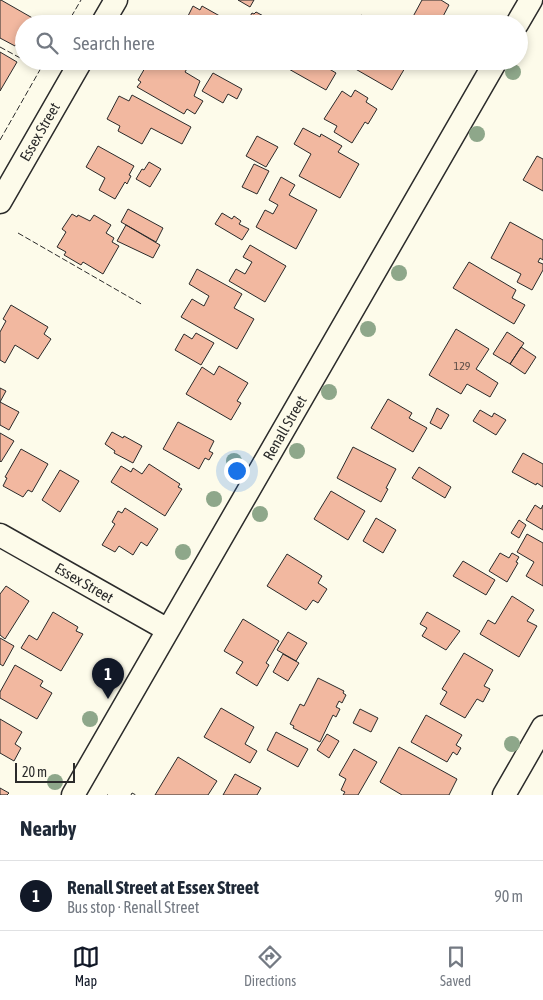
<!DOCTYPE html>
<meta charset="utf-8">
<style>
:root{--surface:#fff;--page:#f2f2f3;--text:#1f2937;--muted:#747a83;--line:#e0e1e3;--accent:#111827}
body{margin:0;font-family:"Asap Condensed",sans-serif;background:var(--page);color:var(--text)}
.scale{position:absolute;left:15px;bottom:12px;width:60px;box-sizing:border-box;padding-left:5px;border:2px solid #2b2b2b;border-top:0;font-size:14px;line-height:18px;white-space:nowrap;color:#2b2b2b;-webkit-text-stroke:4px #fdfbea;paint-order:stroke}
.you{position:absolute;left:236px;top:470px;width:18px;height:18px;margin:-12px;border:4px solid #fff;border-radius:50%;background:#1a73e8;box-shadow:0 0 0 8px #1a73e833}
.badge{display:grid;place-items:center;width:32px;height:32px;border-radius:50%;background:var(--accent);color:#fff;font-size:16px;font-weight:700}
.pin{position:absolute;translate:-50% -41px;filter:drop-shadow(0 1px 2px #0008)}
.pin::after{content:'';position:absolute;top:26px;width:18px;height:15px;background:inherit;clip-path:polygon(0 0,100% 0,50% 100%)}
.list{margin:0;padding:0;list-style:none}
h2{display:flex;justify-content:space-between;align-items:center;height:65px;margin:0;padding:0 20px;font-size:21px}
h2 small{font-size:16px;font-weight:400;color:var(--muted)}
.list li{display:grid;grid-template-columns:32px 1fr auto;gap:15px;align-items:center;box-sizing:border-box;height:70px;padding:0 20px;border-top:1px solid var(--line)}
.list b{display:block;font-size:19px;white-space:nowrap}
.list p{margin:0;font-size:16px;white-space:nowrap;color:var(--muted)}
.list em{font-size:16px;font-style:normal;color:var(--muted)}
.icon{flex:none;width:28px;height:28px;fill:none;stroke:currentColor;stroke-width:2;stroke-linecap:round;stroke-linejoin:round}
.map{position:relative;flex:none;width:543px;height:795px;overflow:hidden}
.search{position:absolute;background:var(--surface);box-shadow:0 2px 8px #0003;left:15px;right:15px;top:15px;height:55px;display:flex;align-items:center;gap:12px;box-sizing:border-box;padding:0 18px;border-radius:28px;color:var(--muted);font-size:19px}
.sheet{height:135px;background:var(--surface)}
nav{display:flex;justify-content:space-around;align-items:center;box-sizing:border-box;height:70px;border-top:1px solid var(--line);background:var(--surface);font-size:14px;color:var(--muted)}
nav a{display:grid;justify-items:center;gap:2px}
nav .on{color:var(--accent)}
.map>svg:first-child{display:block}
.building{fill:#f2b8a0;stroke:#2b2b2b}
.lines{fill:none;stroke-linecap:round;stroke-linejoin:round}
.minor-casing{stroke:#2b2b2b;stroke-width:25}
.minor{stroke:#fdfbea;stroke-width:22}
.fence{stroke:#2b2b2b;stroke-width:1;stroke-dasharray:6 2.5;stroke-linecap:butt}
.tree{fill:#8ea78a}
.labels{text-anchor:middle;stroke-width:4;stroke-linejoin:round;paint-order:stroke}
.number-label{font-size:12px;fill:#5d4e48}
.street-label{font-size:15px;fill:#2b2b2b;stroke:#fdfbea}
</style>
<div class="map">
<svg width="543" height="795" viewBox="0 0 543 795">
<rect width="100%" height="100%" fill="#fdfbea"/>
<path class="building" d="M0 0H1L43 24H24V32L15 46 0 38Z
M238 0H254L250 7Z
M422 0H441L449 5 439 24H409Z
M193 6 200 10 202 6 234 24H184Z
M256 12 269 19 266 24H260L249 18 252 13 254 14Z
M361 15 375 24H356Z
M0 52 17 62 0 91Z
M149 61 157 63 158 61H165L169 64 170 61H177L188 67 185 72 200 81 194 96 203 101 195 114 187 109 184 114 137 87 141 82 138 80Z
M291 61H316L336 73 326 90 287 68Z
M355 61H409L392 90 352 67Z
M213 73 242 89 237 99 228 94 223 103 202 91Z
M355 90 368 98 366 102 377 109 368 124 365 122 352 143 334 132 337 126 324 119 342 91 351 97Z
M132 95 191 127 182 144 151 128 142 144 118 131 120 126 107 119 119 96 129 101Z
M303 128 320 137 321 134 342 146 338 152 359 164 340 198 299 176 311 154 294 144Z
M257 136 278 147 266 167 246 156Z
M98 146 134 166 129 175 131 176 127 184 125 182 115 199 99 190 105 178 86 167Z
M537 156 543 159V191L523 180Z
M149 162 161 169 150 187 136 179 142 169 144 170Z
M254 164 269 171 257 194 242 187Z
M281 177 295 185 289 195 317 210 296 249 256 227 265 210 273 214 278 205 269 200Z
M128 209 163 228 156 242 121 222Z
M222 213 232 219 234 216 241 221 239 224 249 229 242 240 215 224Z
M72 214 77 217 78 215 90 221 94 215 111 225 106 233 114 238 112 242 119 246 103 274 83 262 81 265 64 255 66 252 57 247 66 232 62 229Z
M510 222 543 240V260L540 258 538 262 543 264V270L532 290 517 282 521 274 491 258Z
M126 225 160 245 153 258 117 241Z
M250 245 286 266 265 302 229 281 236 269 245 274 252 262 243 257Z
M469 262 516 290 512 298 525 305 514 324 453 288Z
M197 269 242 294 234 308 254 319 237 349 181 317 192 299 204 306 209 296 189 284Z
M11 305 48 327 44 334 51 339 38 359 15 345 5 363 0 360V332L6 321 3 319Z
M456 329 489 349 476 369 498 383 490 397 467 384 461 394 429 375Z
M507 332 524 343 510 364 493 354Z
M196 333 214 343 201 365 175 350 184 334 192 339Z
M521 347 536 357 525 374 510 364Z
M219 366 248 383 237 401 241 403 231 420 186 394 202 367 214 375Z
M0 388 6 391 0 402Z
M388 399 412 413 409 418 427 428 413 452 371 428Z
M0 402 19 412 9 430 0 425Z
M437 408 449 415 441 429 430 423Z
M480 410 492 417 494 413 506 420 496 435 473 421Z
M178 422 214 441 209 451 213 453 209 460 205 458 199 469 163 449Z
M112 432 123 438 124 436 142 446 133 463 114 453 115 451 105 444Z
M0 433 14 441 1 462 0 461Z
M353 447 396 469 386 488 388 489 381 502 337 478Z
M21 449 48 464 32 492 28 490 23 497 3 486 7 478 5 477Z
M523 453 543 464V487L537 483 536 485 512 472Z
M149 464 180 484 178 487 182 489 165 516 111 482 121 466 131 472 133 468 142 474Z
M419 467 451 487 445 498 412 478Z
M60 470 79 481 60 512 42 500Z
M331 491 365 511 348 540 314 519Z
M535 505 541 509 543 505V530L526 520Z
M125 508 158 529 147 546 141 542 133 555 119 546 115 552 102 545 115 524 112 522 118 511 122 513Z
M376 518 396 530 383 553 363 541Z
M519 520 526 525 519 538 511 533Z
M527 534 543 543V586L526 576 534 562 517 552Z
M500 553 509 558 512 553 519 557 516 562 518 563 507 582 489 571Z
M287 554 322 576 318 583 327 589 318 603 313 600 306 610 267 586Z
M463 561 495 580 486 595 453 576Z
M6 586 29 601 5 639 0 635V594Z
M512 596 534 610 527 621 537 626 519 657 480 634 488 620 495 624Z
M53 612 78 627 76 631 83 634 61 671 21 648 29 635 37 640Z
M427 612 460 631 446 650 422 636 427 628 420 624Z
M243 619 279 641 266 663 269 665 257 686 236 673 243 662 224 651Z
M288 632 307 643 296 661 277 650Z
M0 638 14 646 3 666 0 664Z
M464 653 493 670 484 686 490 689 483 702 477 699 465 718 440 704 447 692 442 689Z
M283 654 299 663 288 681 273 672Z
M15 665 43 681 40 686 52 693 37 719 0 698V692Z
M318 678 344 691 343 693 346 695 342 703 339 701 336 707 340 709 336 717 333 715 320 742 293 728 294 726 290 724 300 704 304 706Z
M221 708 254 727 245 744 257 751 250 763 204 737Z
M360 709 378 718 371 732 353 723Z
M426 715 462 735 456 745 461 748 457 755 453 752 447 762 411 742Z
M0 719 22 732 15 744 21 748 14 761 0 753Z
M276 732 308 749 298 767 267 750Z
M327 734 339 741 329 758 317 750Z
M399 747 457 779 449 795H402L380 782Z
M354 749 377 762 358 795H343L345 792 341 790 346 779 339 775Z
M178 757 217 781 208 795H155Z
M235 774 261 788 257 795H223Z
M0 788 9 793 7 795H0Z"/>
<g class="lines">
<defs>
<path id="minor" d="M102 24 116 0
M517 24 531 0
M0 202 81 61
M0 535 168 630
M73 795 496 61
M504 795 543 727"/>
</defs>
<use href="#minor" class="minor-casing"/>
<use href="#minor" class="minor"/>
<path class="fence" d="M67 24 81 0
M0 47 24 60
M25 61 40 70
M0 140 45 61
M18 233 143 305
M107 795H108
M131 795 132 793 136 795"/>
</g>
<g class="tree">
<circle cx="513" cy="72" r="8"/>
<circle cx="477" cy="134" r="8"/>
<circle cx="399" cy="273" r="8"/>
<circle cx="368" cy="329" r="8"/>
<circle cx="329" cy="392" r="8"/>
<circle cx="297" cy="451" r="8"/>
<circle cx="234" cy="461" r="8"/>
<circle cx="214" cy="499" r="8"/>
<circle cx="260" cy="514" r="8"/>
<circle cx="183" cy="552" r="8"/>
<circle cx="90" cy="719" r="8"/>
<circle cx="512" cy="744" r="8"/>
<circle cx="55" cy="782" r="8"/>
</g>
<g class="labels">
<g class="number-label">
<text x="462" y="370">129</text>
</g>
<g class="street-label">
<text transform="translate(40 132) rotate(-60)" y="5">Essex Street</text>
<text transform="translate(285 428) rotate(-60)" y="5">Renall Street</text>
<text transform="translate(84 583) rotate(30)" y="5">Essex Street</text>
</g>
</g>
</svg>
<div class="scale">20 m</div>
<div class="you"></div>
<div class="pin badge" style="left:108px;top:699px">1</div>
<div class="search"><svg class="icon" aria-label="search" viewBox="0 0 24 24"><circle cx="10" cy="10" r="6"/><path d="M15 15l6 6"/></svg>Search here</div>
</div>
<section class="sheet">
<h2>Nearby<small></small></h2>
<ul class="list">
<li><span class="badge">1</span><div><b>Renall Street at Essex Street</b><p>Bus stop · Renall Street</p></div><em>90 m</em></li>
</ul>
</section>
<nav>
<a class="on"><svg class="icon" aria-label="map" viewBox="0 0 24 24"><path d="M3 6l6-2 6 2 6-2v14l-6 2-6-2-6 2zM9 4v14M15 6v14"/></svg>Map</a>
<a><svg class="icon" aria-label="directions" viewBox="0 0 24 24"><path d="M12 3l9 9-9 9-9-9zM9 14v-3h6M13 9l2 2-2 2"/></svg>Directions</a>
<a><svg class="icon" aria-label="saved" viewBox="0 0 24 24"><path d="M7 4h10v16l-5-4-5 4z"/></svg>Saved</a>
</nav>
